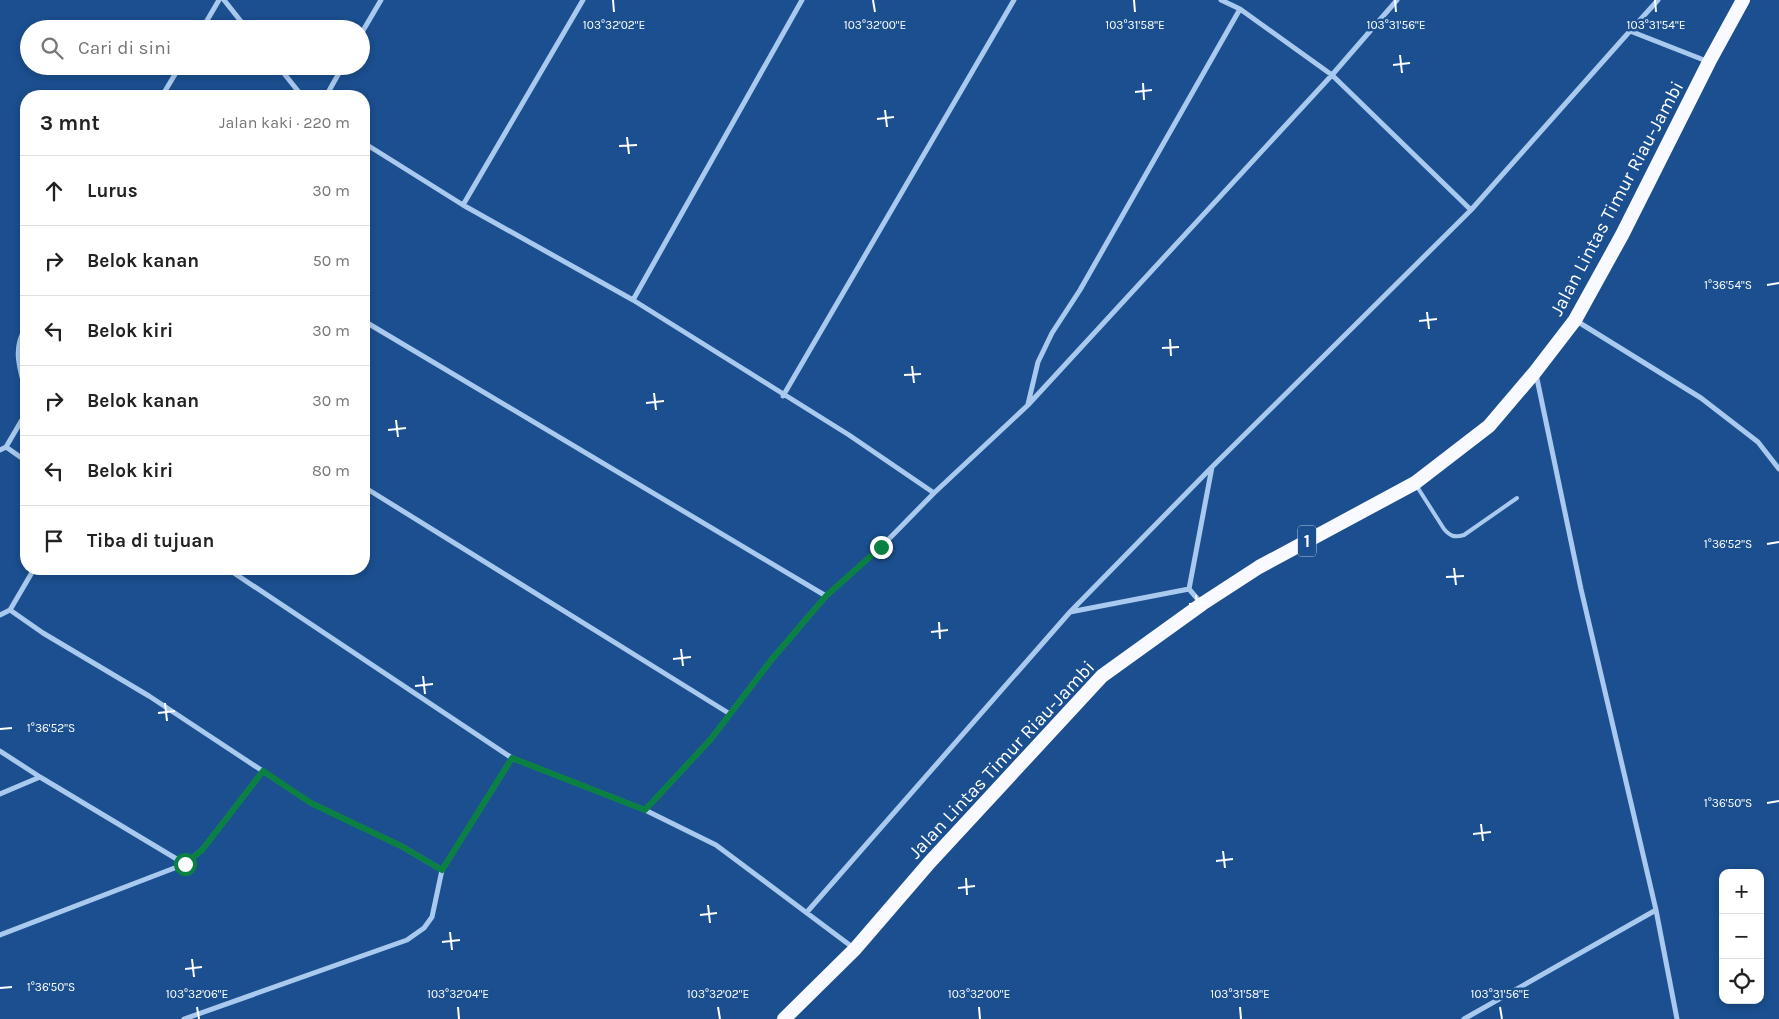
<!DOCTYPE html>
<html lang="id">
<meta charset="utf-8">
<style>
:root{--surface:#fff;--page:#f2f2f2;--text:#222;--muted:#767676;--line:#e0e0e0}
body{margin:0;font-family:Karla,sans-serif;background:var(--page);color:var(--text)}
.controls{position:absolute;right:15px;bottom:15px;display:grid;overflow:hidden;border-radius:10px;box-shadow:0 2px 8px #0003}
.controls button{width:45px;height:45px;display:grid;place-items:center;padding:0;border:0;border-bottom:1px solid var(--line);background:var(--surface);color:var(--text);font:25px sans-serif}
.stop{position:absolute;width:15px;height:15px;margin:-11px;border:4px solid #0b8043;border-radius:50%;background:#fff}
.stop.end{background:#0b8043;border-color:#fff;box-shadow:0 1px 5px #0008}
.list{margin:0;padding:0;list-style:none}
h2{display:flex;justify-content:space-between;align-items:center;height:65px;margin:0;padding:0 20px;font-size:21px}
h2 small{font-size:16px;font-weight:400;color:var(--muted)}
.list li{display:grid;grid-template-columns:32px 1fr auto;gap:15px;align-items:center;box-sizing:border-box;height:70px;padding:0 20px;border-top:1px solid var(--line)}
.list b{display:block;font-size:19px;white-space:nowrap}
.list em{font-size:16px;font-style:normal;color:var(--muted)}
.icon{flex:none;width:28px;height:28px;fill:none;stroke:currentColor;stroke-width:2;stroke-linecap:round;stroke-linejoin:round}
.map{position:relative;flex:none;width:1779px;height:1019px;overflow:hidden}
.search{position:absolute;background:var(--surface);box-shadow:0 2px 8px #0003;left:20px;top:20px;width:350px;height:55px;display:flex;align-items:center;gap:12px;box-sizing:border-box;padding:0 18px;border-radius:28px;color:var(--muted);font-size:19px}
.panel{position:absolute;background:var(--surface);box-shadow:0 2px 8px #0003;left:20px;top:90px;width:350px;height:485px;border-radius:20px}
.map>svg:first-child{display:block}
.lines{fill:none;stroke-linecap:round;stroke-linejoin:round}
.service{stroke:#a9c9ee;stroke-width:4}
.minor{stroke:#a9c9ee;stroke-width:5}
.trunk{stroke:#f8faff;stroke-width:14}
.route{stroke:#0b8043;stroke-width:6}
.ticks{fill:none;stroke:#fff;stroke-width:2}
.labels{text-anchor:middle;stroke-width:5;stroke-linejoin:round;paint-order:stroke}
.shield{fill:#1b4f8f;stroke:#bbcadd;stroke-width:1}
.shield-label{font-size:18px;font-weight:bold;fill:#fff}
.street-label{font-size:19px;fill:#fff;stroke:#1b4f8f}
.ticks-label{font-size:12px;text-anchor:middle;fill:#fff;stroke:#1b4f8f;stroke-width:5;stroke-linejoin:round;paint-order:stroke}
</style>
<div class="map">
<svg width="1779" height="1019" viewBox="0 0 1779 1019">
<rect width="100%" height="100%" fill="#1b4f8f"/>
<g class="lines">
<path class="service" d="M1416 485 1444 529C1450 536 1454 538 1464 535L1517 498"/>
<path class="minor" d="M224 0 247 29
M1221 0 1240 9 1332 75 1471 210
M202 29 219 0
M1630 31 1658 0
M361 34 381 0
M278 66 302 96
M162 96 180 66
M326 96 343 66
M364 143 463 205 633 300 849 435 934 493 881 547 826 596
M463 205 583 0
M633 300 802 0
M1575 320 1701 398 1758 442 1779 469
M364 321 826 596 772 659 730 714
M26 327C12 349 20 369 26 392
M1536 374 1581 589 1656 910 1677 1019
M783 396 1014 0
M1028 404 1038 362 1052 333 1080 290 1240 9
M6 447 23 418 26 407
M0 450 6 447 26 461
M364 487 730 714 711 739 645 810
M934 493 1028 405 1332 75 1397 0
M34 569 10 610 43 633 149 696 311 803 401 846 442 870 512 758
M228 569 512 758 645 810 716 845 855 949
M1201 603 1189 589 1212 467 1471 210 1630 31 1709 62
M1070 612 1189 589
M0 615 10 610
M0 751 40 777 185 864 202 850 263 771
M0 794 40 777
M807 912 1070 612 1212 467
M0 935 185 864
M184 1019 407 940 424 928 432 917 442 870
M1464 1019 1656 910"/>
<path class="trunk" d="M784 1019 855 949 930 862 1102 676 1202 604 1259 567 1415 483 1489 426 1535 372 1575 320 1622 235 1709 62 1743 0"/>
</g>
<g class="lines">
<path class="route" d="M185 864 202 850 263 771 311 803 401 846 442 870 512 758 645 810 711 739 772 659 826 596 881 547"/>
</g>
<path class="ticks" d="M613 0 614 12M873 0 875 12M1134 0 1135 12M1395 0 1396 12M1655 0 1656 12M1400 55 1402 73M1393 65 1410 63M1143 83 1144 100M1135 92 1152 90M885 110 887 127M877 119 894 117M627 137 629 154M619 146 637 145M1767 285 1779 283M1427 312 1429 329M1419 321 1437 319M1170 339 1171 356M1162 348 1179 347M912 366 914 383M904 375 921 374M654 393 656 410M646 403 664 401M396 420 398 437M388 430 406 428M1767 544 1779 542M1454 568 1456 585M1446 577 1464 576M1196 595 1198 612M1189 604 1206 603M939 622 940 639M931 632 948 630M681 649 683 666M673 659 691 657M423 676 425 694M415 686 433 684M165 703 167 721M158 713 175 711M0 729 12 728M1767 803 1779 801M1481 824 1483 841M1473 834 1491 832M1223 851 1225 868M1216 861 1233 859M966 878 967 895M958 888 975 886M708 905 710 923M700 915 717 913M450 932 452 950M442 942 460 940M192 959 194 977M185 969 202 967M0 988 12 987M197 1007 199 1019M458 1007 459 1019M718 1007 720 1019M979 1007 980 1019M1240 1007 1241 1019M1500 1007 1502 1019"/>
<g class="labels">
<rect class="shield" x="1298" y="525.5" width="18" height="31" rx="4"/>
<g class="shield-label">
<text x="1307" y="547">1</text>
</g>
<g class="street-label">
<text transform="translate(1616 198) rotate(-62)" y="7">Jalan Lintas Timur Riau-Jambi</text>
<text transform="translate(1001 759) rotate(-47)" y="7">Jalan Lintas Timur Riau-Jambi</text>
</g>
</g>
<g class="ticks-label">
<text x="614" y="29">103°32'02"E</text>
<text x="875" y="29">103°32'00"E</text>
<text x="1135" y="29">103°31'58"E</text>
<text x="1396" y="29">103°31'56"E</text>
<text x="1656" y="29">103°31'54"E</text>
<text x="1728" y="289">1°36'54"S</text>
<text x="1728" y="548">1°36'52"S</text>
<text x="51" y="732">1°36'52"S</text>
<text x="1728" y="807">1°36'50"S</text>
<text x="51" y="991">1°36'50"S</text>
<text x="197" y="998">103°32'06"E</text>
<text x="458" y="998">103°32'04"E</text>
<text x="718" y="998">103°32'02"E</text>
<text x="979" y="998">103°32'00"E</text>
<text x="1240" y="998">103°31'58"E</text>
<text x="1500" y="998">103°31'56"E</text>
</g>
</svg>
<div class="controls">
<button>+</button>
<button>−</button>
<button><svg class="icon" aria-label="locate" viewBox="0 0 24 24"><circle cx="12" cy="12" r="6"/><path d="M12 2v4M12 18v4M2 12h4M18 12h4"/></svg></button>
</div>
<div class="stop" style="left:185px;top:864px"></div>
<div class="stop end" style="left:881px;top:547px"></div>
<div class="search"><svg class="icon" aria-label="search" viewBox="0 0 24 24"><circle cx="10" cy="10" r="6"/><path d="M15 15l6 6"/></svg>Cari di sini</div>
<section class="panel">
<h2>3 mnt<small>Jalan kaki · 220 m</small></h2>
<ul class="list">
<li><svg class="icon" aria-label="ahead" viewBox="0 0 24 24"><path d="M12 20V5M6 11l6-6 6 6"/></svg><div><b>Lurus</b></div><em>30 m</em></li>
<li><svg class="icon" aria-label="right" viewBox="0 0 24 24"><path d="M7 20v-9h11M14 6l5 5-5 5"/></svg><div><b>Belok kanan</b></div><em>50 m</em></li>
<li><svg class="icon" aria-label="left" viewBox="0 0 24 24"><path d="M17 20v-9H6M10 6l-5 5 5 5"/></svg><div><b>Belok kiri</b></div><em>30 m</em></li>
<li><svg class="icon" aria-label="right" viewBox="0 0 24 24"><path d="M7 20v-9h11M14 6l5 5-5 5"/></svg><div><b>Belok kanan</b></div><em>30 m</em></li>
<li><svg class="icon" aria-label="left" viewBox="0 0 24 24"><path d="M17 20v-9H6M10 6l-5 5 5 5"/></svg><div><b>Belok kiri</b></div><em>80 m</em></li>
<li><svg class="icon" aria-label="arrive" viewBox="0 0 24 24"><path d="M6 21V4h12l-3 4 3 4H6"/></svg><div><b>Tiba di tujuan</b></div></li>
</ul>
</section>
</div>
